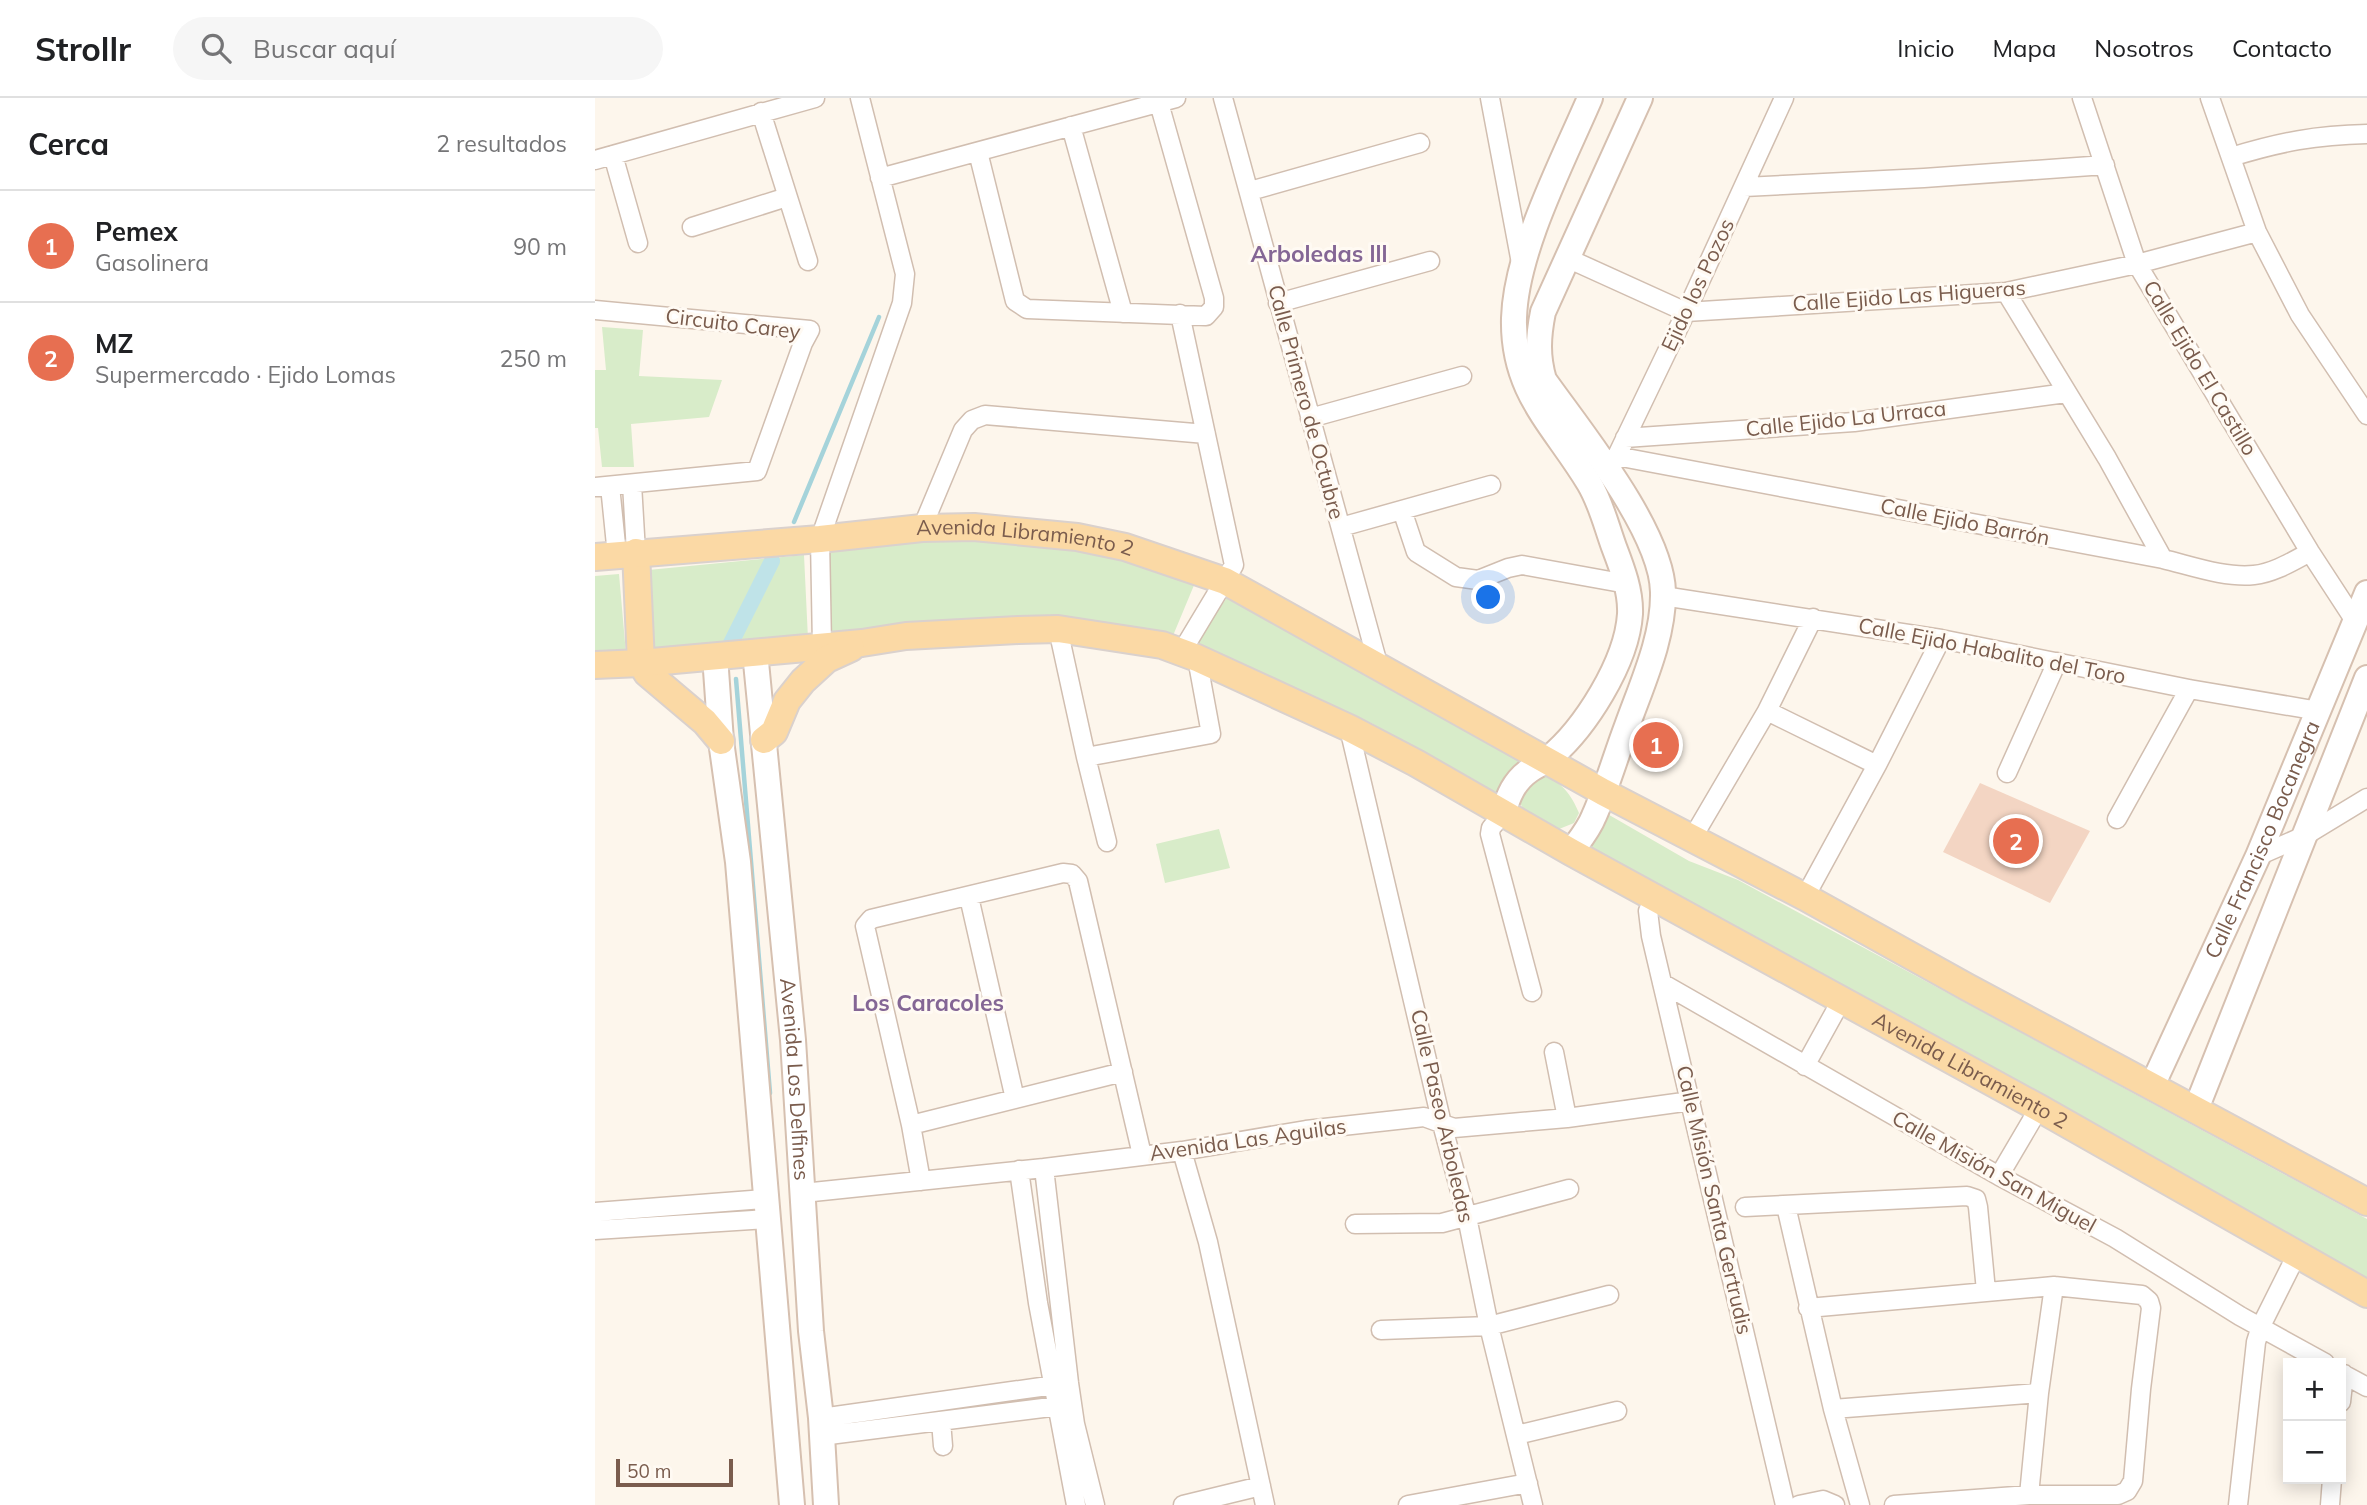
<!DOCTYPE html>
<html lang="es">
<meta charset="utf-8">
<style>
:root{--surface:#fff;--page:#f6f6f6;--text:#202124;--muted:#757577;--line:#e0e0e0;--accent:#e76f51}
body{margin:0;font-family:Mulish,sans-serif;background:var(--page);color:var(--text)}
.controls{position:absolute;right:21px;bottom:21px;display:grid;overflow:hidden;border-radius:0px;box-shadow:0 4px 18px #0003}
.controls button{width:63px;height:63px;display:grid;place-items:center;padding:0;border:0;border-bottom:2px solid var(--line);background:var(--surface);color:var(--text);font:35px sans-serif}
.scale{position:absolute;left:21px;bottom:18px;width:117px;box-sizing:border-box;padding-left:7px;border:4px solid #7a5c4d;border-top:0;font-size:19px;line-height:24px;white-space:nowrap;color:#7a5c4d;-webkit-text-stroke:5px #fffaf3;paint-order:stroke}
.you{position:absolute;left:894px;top:500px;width:24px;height:24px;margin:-18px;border:5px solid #fff;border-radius:50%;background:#1a73e8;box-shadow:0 0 0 10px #1a73e833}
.badge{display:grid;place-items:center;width:46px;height:46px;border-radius:50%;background:var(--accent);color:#fff;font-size:23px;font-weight:700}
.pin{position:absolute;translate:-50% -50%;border:4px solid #fff;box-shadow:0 2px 7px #0006}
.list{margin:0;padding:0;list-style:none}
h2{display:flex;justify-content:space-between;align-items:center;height:91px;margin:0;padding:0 28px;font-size:30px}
h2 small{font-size:23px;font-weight:400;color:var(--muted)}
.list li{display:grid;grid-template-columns:46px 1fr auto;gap:21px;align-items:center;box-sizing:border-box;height:112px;padding:0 28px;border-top:2px solid var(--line)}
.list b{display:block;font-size:26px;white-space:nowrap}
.list p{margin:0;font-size:23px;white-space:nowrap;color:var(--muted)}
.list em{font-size:23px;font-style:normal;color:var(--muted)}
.icon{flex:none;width:38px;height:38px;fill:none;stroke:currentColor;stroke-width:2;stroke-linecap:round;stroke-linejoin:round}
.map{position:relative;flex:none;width:1772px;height:1407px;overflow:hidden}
header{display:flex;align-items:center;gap:42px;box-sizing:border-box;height:98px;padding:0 35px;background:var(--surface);border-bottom:2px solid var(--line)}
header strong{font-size:33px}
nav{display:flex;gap:38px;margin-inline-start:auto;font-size:24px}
.search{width:490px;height:63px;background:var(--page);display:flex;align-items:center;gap:18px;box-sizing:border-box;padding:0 24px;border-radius:38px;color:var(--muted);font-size:26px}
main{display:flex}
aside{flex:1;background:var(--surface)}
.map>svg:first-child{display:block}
.green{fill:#d8ecc9}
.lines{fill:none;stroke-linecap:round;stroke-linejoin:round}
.stream{stroke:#a5d3da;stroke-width:4.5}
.canal{stroke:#bfe3e8;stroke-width:16}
.building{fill:#f3d5c3}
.street-casing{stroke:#d1beb0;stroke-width:21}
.secondary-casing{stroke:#d6c0b0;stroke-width:28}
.primary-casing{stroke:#dad1cd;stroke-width:30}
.street{stroke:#fff;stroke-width:18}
.secondary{stroke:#fff;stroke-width:24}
.primary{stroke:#fbd9a5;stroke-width:26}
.labels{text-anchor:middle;stroke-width:6;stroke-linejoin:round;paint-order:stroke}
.street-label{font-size:21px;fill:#7a5c4d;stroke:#fffaf3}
.neighbourhood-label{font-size:23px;font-weight:bold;fill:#846695;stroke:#fffaf3}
</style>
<header>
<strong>Strollr</strong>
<div class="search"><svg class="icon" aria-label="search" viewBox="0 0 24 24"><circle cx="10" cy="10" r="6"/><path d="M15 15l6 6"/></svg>Buscar aquí</div>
<nav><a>Inicio</a><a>Mapa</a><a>Nosotros</a><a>Contacto</a></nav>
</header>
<main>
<aside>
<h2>Cerca<small>2 resultados</small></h2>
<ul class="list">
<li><span class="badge">1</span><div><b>Pemex</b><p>Gasolinera</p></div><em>90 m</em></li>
<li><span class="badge">2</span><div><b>MZ</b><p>Supermercado · Ejido Lomas</p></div><em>250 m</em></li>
</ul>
</aside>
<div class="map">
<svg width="1772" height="1407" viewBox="0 0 1772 1407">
<rect width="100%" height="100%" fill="#fdf6ec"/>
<path class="green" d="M7 229 48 232 44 278 127 282 114 319 36 326 39 369H7L3 330H0V272H11Z
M390 436 485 445 602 480 577 540 536 528 488 521H411L230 534 227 450Z
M209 457 213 541 52 554 43 473Z
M24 476 31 556 0 558V478Z
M634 497 939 665 905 700 778 626 600 544Z
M947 677C967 684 976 696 984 715L979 725 964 731C942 725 930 721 922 697Z
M1009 714 1094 763 1143 782 1772 1121V1189L991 749Z
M624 731 635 770 570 785 561 746Z"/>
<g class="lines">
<path class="stream" d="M199 424 284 219
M141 581 175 995"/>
<path class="canal" d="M136 545 177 463"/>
</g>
<path class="building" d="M1385 685 1495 733 1455 805 1348 754Z"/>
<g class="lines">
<defs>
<path id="street" d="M628 0 783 566
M895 0 926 165
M1487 0 1542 166 1715 454 1760 523
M1615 0 1662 134 1705 217 1772 317
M166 14 213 163
M476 28 528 215
M383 54 420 203 432 211 611 218 619 209V200L564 5
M18 57 43 145
M1636 59C1685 44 1721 37 1772 36
M0 62 220 0
M285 80 581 0
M1149 89 1329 80 1510 67
M655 93 825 45
M97 129 192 99
M972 160 1091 214 1411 194 1542 166 1662 134
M1411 194 1512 360 1568 461
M683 205 835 163
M0 212 215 232 208 245 162 373 0 389
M585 216 639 467 586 555
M715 320 867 278
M1030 340 1259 324 1471 295
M1021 358 1568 461C1597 468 1630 480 1659 477 1679 475 1698 463 1715 454
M1017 368 1091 214 1189 0
M37 386 41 454
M15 388 22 457
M807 412 821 454 861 479 883 482 913 470 927 467 1032 486
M746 429 896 387
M327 430 368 332 377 322 390 317 611 336
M1068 498 1346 541 1594 591 1724 613
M463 531 491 659 512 744
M227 548 225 441 307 205 310 176 265 0
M1172 613 1282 667
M754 630 847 1026 872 1119 894 1228 938 1407
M491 659 616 636 602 560
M1412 675 1462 564
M908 716 896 730 895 736 937 894
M1522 721 1594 591
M1098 739 1172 613 1218 520
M1663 758 1711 737 1772 700
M1060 798 1053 813 1056 838 1190 1407
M374 799 420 1001
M1210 799 1282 667 1346 541
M1067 885 1404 1078 1520 1140 1645 1218 1730 1265
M959 954 972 1020
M1210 968 1247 901
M316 1027 528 974
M587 1053 613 1144 670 1407
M449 1070 474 1285 480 1326 500 1407
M424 1072 443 1205 481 1407
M1404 1078 1444 1010
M326 1083 316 1027 270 828 276 821 468 775 477 776 483 783 547 1057
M208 1095 449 1070 587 1053 711 1032 829 1019 859 1030 972 1020 1096 1003
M1191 1108 1238 1311 1265 1407
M1150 1109 1372 1098 1381 1101 1383 1109 1391 1193
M0 1114 170 1101
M760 1126 847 1125 974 1091
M0 1132 172 1121
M1213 1210 1459 1188 1547 1197 1554 1203 1556 1210 1546 1291 1538 1383 1532 1393 1523 1397H1434L1299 1407
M786 1232 894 1228 1014 1197
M1746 1275 1772 1289
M1746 1304 1749 1276
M1238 1311 1444 1295
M226 1320 467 1286
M346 1323 348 1348
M922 1337 1022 1313
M226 1338 472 1307
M1434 1397 1444 1295 1459 1188
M588 1407 666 1388
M813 1407 933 1385
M1204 1407 1228 1402 1240 1407
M1643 1407 1661 1244 1666 1228 1702 1156
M1735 1407 1737 1381"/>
<g id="secondary">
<path id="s1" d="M160 554 198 942 216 1233 226 1320 231 1407"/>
<path d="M120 558 126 643 143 764 197 1407"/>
<path d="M908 716C913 698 919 683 935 672 941 668 948 665 953 661 990 631 1032 564 1035 516 1036 493 1027 470 1019 449 1011 427 1006 405 994 385 959 327 917 294 919 220 921 152 968 63 995 0"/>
<path d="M976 754C984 743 994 731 999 718 1012 689 1021 657 1032 628 1047 586 1069 539 1068 494 1067 433 985 333 949 282 942 258 943 239 948 214L1045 0"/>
<path id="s2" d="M1557 988 1663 758 1772 495"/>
<path d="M1601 1011 1772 580"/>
</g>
<g id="primary">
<path d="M41 454 46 565 52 575 110 624 126 643"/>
<path id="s3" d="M0 459 225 441 327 430 379 429 482 439 530 449 630 483 1008 694 1210 799 1372 889 1772 1104"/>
<path id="s4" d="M0 567 46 565 267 545 311 538 423 532 463 531 567 547 602 560 754 630 821 665 976 754 1444 1010 1772 1196"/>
<path d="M169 642 179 634 192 603 208 583 232 561 256 550"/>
</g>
</defs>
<use href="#street" class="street-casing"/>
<use href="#secondary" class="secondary-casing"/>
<use href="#primary" class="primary-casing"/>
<use href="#street" class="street"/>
<use href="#secondary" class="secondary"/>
<use href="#primary" class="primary"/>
</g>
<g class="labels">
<g class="street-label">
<text transform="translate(1103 187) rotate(-65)" y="7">Ejido los Pozos</text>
<text transform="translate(1314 198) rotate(-4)" y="7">Calle Ejido Las Higueras</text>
<text transform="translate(138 226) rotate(7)" y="7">Circuito Carey</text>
<text transform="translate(1605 270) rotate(59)" y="7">Calle Ejido El Castillo</text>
<text transform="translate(711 304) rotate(75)" y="7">Calle Primero de Octubre</text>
<text transform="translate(1251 321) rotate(-6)" y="7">Calle Ejido La Urraca</text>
<text transform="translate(1370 424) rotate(11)" y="7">Calle Ejido Barrón</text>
<text dy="7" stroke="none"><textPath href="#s3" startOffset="432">Avenida Libramiento 2</textPath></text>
<text transform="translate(1397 553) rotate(11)" y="7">Calle Ejido Habalito del Toro</text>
<text dy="7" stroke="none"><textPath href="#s2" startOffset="270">Calle Francisco Bocanegra</textPath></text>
<text dy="7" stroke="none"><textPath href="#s4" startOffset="1484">Avenida Libramiento 2</textPath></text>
<text dy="7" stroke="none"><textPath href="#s1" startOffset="429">Avenida Los Delfines</textPath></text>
<text transform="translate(847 1018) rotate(77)" y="7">Calle Paseo Arboledas</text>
<text transform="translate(653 1042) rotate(-8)" y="7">Avenida Las Aguilas</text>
<text transform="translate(1399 1074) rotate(29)" y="7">Calle Misión San Miguel</text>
<text transform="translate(1119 1102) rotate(77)" y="7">Calle Misión Santa Gertrudis</text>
</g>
<g class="neighbourhood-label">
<text x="724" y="164">Arboledas lll</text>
<text x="333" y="913">Los Caracoles</text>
</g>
</g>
</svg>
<div class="controls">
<button>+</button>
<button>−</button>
</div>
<div class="scale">50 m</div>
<div class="you"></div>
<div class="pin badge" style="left:1061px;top:647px">1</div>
<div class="pin badge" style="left:1421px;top:743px">2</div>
</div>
</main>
